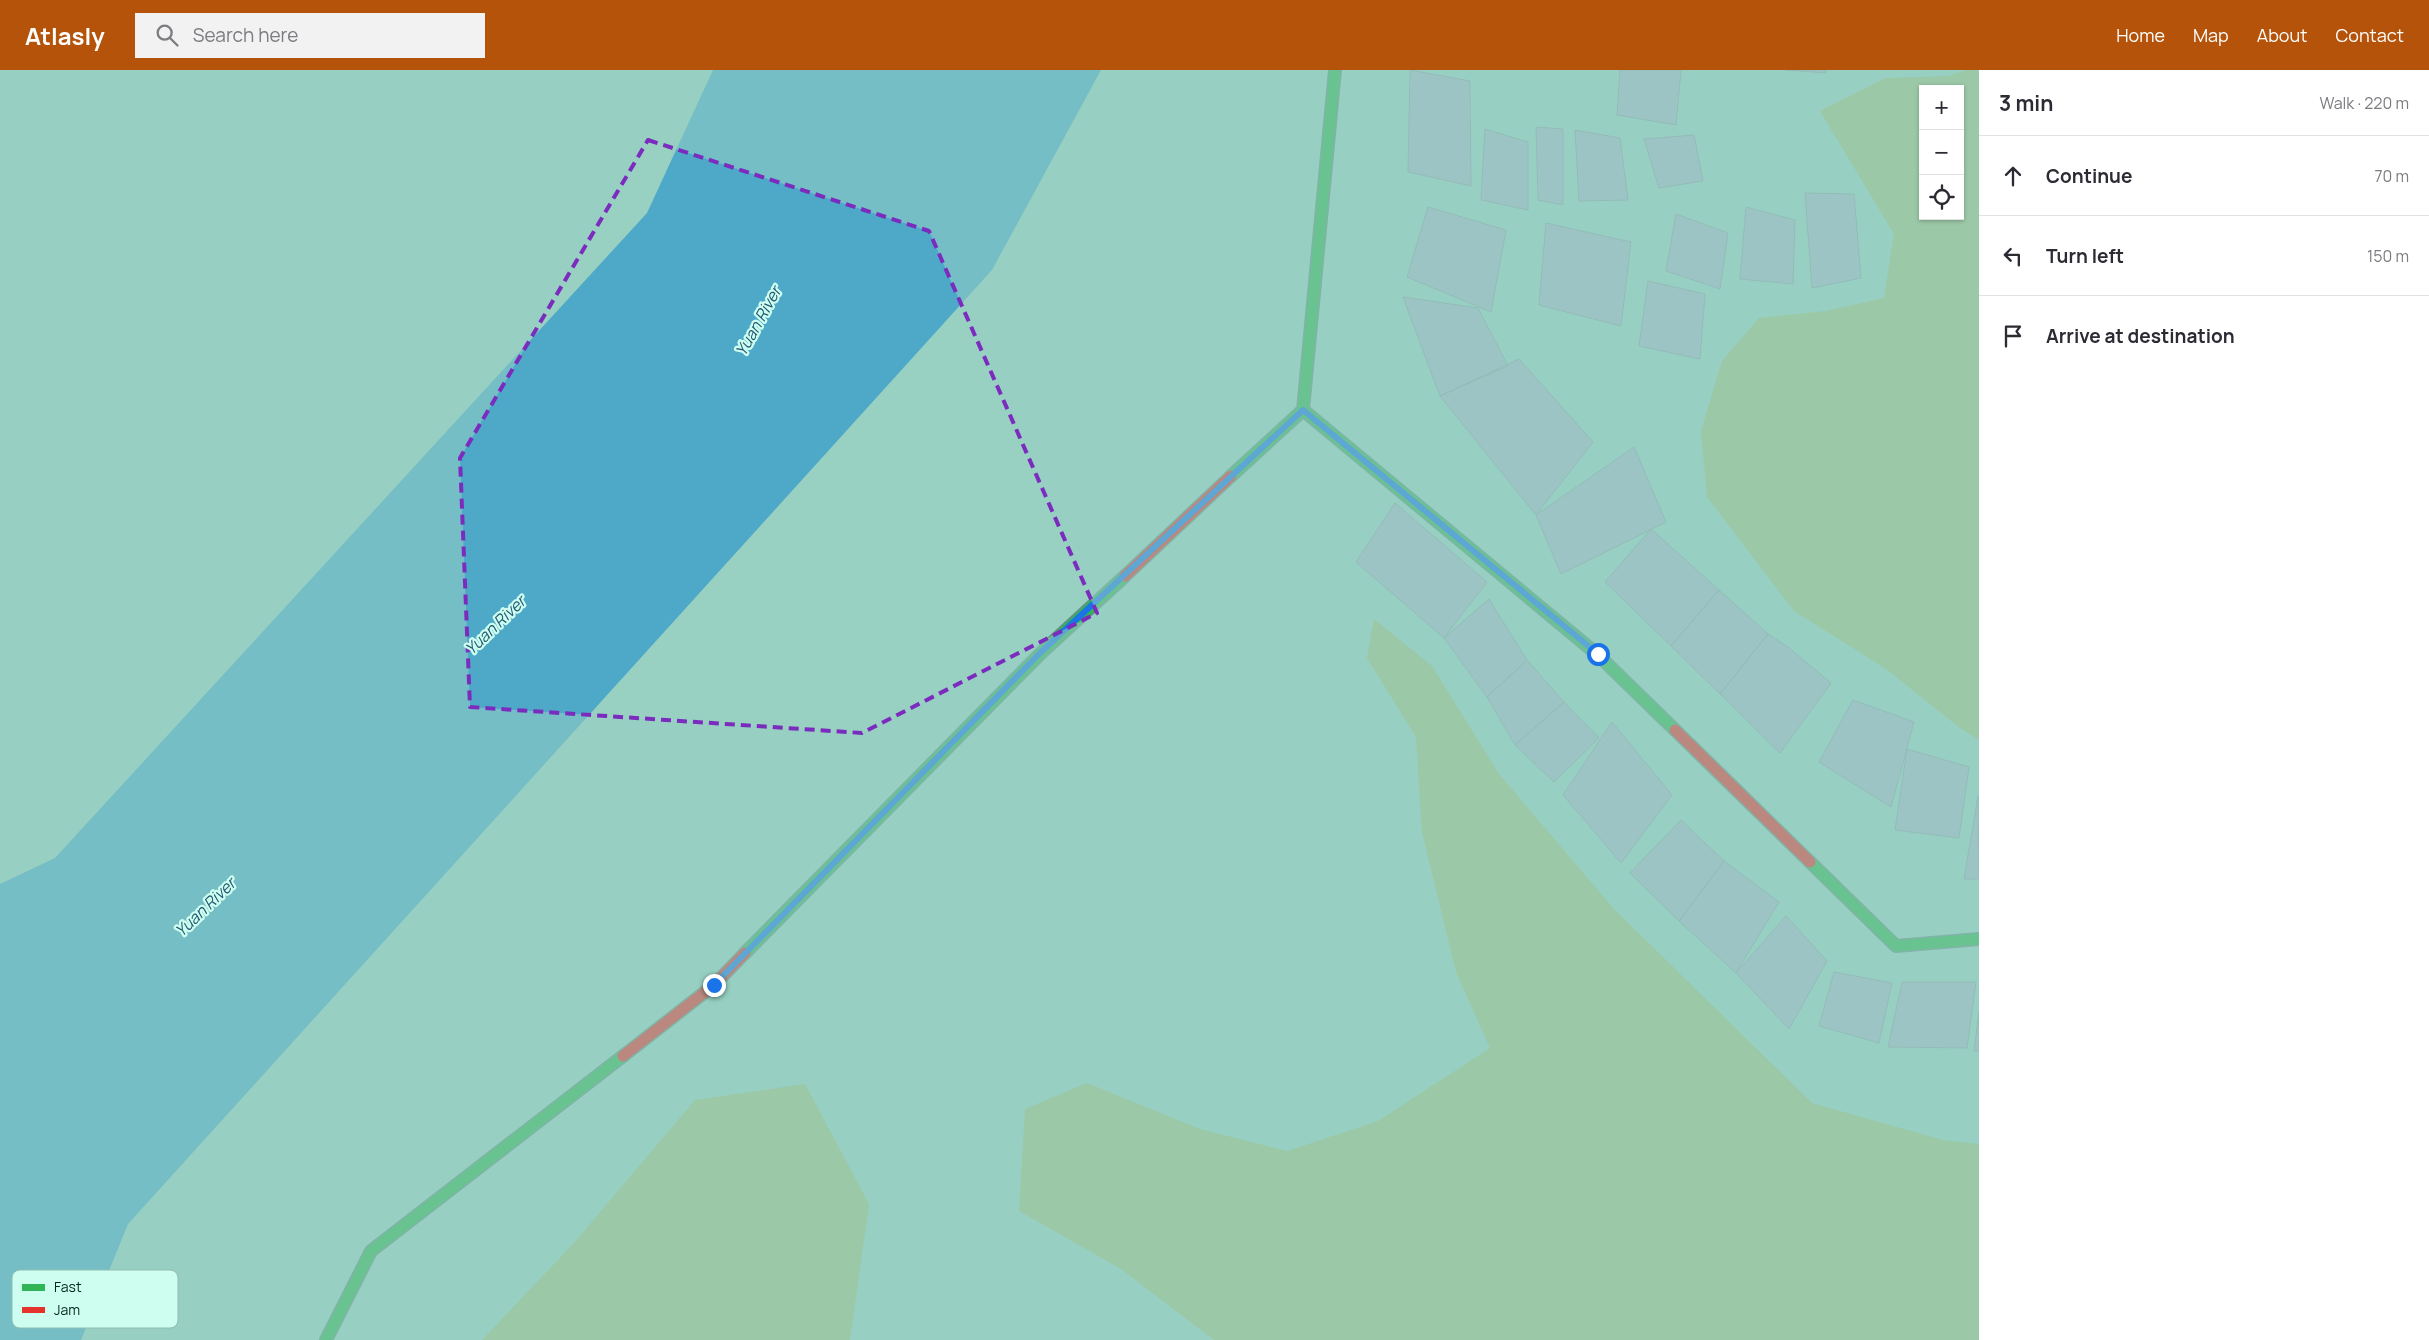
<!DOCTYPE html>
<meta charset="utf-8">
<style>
:root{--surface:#fff;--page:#f2f2f3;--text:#2b2b33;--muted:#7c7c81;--line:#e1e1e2;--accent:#b45309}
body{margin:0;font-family:Manrope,sans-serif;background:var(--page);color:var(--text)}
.controls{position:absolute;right:15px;top:15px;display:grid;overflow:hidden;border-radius:0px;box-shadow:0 1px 4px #0004}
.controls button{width:45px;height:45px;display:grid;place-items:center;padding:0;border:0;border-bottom:1px solid var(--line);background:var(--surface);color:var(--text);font:25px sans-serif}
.stop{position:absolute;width:15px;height:15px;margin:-11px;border:4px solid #1a73e8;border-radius:50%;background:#fff}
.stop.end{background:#1a73e8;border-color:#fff;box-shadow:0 1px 5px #0008}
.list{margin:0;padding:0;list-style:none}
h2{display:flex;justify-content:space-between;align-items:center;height:65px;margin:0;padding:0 20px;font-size:21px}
h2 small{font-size:16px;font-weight:400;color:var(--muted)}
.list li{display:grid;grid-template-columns:32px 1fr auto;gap:15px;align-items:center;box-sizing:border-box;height:80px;padding:0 20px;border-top:1px solid var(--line)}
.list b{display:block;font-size:19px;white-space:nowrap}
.list em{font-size:16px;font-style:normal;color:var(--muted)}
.icon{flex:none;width:28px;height:28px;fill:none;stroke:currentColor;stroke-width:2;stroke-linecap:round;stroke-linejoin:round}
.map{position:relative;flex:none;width:1979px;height:1270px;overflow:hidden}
header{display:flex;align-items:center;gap:30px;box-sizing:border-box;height:70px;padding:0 25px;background:var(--accent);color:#fff}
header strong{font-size:24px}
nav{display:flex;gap:28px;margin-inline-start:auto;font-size:18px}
.search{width:350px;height:45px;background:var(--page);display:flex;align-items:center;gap:12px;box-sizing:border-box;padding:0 18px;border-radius:0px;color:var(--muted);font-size:19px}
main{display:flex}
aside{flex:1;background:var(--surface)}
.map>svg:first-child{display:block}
.green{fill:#9fbe86;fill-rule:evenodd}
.water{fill:#4ea8c8}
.building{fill:#a4b7c5;stroke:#8ea3aa}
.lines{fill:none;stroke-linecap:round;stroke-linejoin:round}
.fast-casing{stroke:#669086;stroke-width:14}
.jam-casing{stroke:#669086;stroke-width:14}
.fast{stroke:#30b455;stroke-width:11}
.jam{stroke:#e5322d;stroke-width:11}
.route{stroke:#1a73e8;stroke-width:6}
.marked{fill:none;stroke:#7b2cbf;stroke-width:4;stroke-dasharray:10 6;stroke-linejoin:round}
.labels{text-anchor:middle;stroke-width:4.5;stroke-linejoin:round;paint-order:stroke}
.water-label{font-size:16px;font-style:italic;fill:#245975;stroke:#cefef0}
.key{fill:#cefef0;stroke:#92beb2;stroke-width:1}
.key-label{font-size:14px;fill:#052720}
</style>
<header>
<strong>Atlasly</strong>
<div class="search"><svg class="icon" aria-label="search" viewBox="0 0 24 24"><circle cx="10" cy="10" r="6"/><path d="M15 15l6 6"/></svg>Search here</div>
<nav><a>Home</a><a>Map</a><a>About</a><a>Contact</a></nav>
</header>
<main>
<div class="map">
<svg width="1979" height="1270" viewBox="0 0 1979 1270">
<rect width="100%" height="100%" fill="#98d0c2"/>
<path class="green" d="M1966 0H1979V670L1960 658 1886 599 1794 541 1707 427 1701 361 1722 291 1759 248 1826 241 1884 228 1894 164 1820 41 1886 8 1948 6ZM1923 19H1960V146H1923Z
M1374 549 1432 596 1499 704 1614 839 1812 1033 1943 1070 1979 1074V1270H1214L1121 1199 1019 1141 1025 1039 1087 1013 1200 1059 1287 1081 1378 1051 1490 978 1456 902 1422 762 1416 667 1367 588Z
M805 1014 869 1134 850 1270H482L573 1174 695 1030Z"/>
<path class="water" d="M713 0H1101L992 200 128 1154 81 1270H0V814L55 788 647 143Z"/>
<path class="building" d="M1410 0 1470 11 1471 116 1408 102Z
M1620 0H1681L1676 55 1617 45Z
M1786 0H1826V3Z
M1536 57 1563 59V135L1538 130Z
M1485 59 1528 72V140L1481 130Z
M1575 60 1620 68 1628 130 1579 131Z
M1694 65 1703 111 1659 118 1644 69Z
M1805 123 1854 124 1861 208 1812 218Z
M1428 137 1506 160 1491 242 1407 207Z
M1746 137 1795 150 1793 214 1740 209Z
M1676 144 1728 163 1720 219 1666 201Z
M1546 153 1631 172 1621 256 1539 235Z
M1648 211 1705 224 1700 289 1639 276Z
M1403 227 1478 238 1508 296 1440 326Z
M1519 289 1593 372 1536 445 1440 326Z
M1634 377 1666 452 1561 504 1536 445Z
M1395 433 1487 512 1444 568 1356 492Z
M1651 459 1719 520 1671 576 1605 512Z
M1719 520 1768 564 1720 624 1671 576Z
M1489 529 1527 590 1487 627 1444 568Z
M1768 564 1788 577 1831 613 1780 683 1720 624Z
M1527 590 1564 632 1515 675 1487 627Z
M1853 630 1914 652 1891 737 1819 692Z
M1564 632 1599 668 1554 712 1515 675Z
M1612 652 1672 725 1621 793 1563 725Z
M1907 679 1969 697 1959 768 1895 760Z
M1978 726 1979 809H1964Z
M1681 750 1724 791 1679 851 1630 803Z
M1724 791 1779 832 1736 903 1679 851Z
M1786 846 1827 891 1789 959 1736 903Z
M1834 902 1892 913 1879 973 1819 956Z
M1902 912H1976L1967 978 1888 977Z
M1979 942V981H1974Z"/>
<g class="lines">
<defs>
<path id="fast" d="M1303 340 1598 585 1675 660
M1231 406 1303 340 1335 0
M1810 792 1896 876 1979 869
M745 883 1041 583 1125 506
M326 1270 371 1181 623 986"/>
<path id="jam" d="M1125 506 1231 406
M1675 660 1810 792
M623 986 714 915 745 883"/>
</defs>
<use href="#fast" class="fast-casing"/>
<use href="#jam" class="jam-casing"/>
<use href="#fast" class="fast"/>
<use href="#jam" class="jam"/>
</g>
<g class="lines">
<path class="route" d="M714 915 1040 583 1303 340 1598 584"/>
</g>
<path d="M0 0H1979V1270H0ZM648 70 929 161 1097 543 862 663 470 637 460 388Z" fill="#98d0c2" fill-opacity=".55" fill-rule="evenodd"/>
<path class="marked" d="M648 70 929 161 1097 543 862 663 470 637 460 388Z"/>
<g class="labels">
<g class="water-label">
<text transform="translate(758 251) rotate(-61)" y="6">Yuan River</text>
<text transform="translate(495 555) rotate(-44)" y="6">Yuan River</text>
<text transform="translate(205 837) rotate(-44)" y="6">Yuan River</text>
</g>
</g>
<rect x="12" y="1200" width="166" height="58" rx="8" class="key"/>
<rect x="22" y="1214" width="23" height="7" fill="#30b455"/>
<rect x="22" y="1237" width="23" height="6" fill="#e5322d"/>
<g class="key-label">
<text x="54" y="1222">Fast</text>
<text x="54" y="1245">Jam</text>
</g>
</svg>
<div class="controls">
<button>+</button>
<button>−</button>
<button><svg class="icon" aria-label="locate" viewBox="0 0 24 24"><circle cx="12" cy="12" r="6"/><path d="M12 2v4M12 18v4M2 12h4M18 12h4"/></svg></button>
</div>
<div class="stop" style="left:1598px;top:584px"></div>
<div class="stop end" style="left:714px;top:915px"></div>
</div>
<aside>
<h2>3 min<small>Walk · 220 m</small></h2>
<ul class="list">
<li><svg class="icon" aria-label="ahead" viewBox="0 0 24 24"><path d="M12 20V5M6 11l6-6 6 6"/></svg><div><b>Continue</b></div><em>70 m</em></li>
<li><svg class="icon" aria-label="left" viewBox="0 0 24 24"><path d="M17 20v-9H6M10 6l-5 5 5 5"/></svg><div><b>Turn left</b></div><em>150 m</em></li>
<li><svg class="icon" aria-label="arrive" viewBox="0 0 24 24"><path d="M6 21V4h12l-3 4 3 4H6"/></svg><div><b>Arrive at destination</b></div></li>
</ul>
</aside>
</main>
